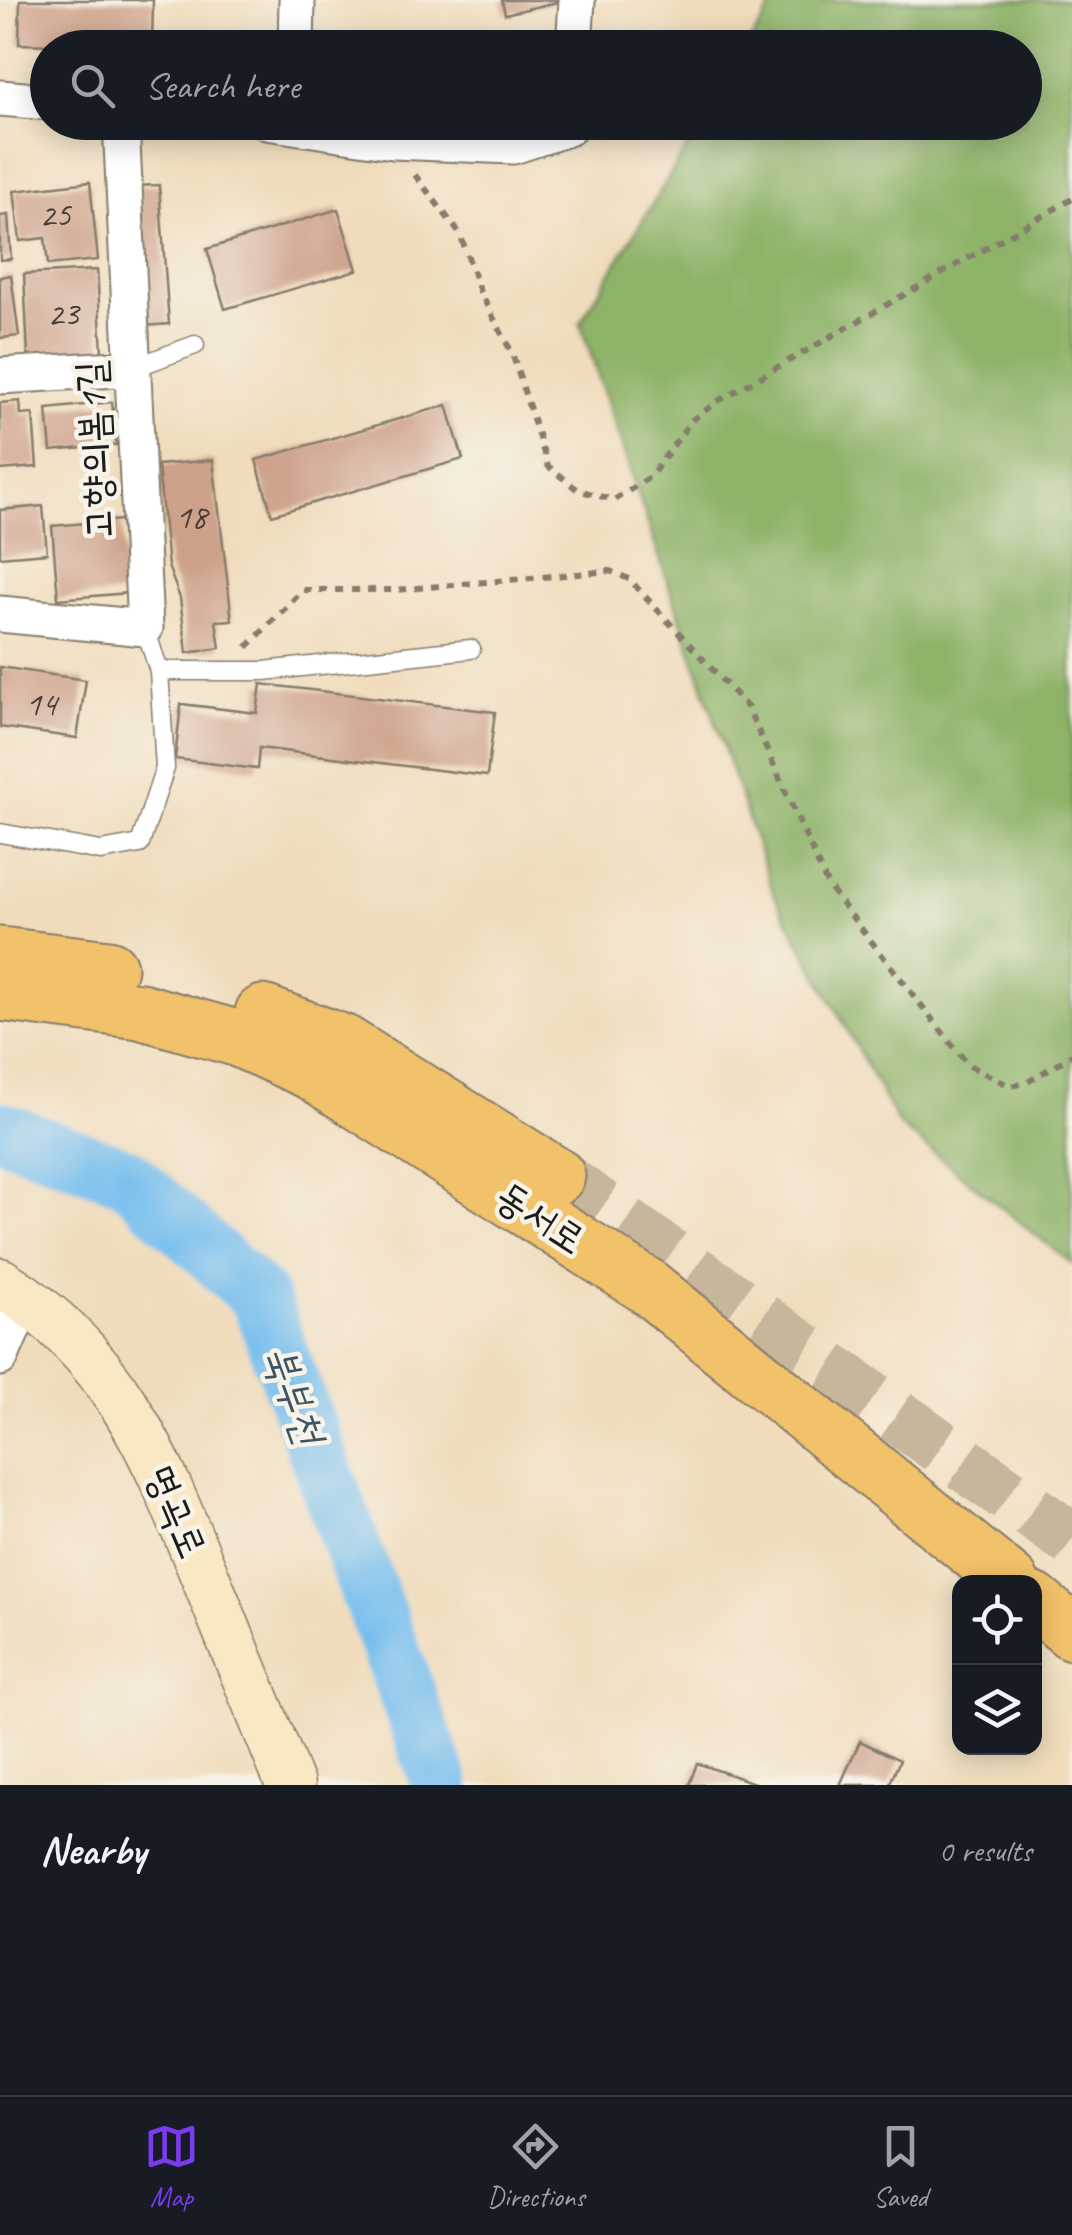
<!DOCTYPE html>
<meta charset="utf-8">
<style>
:root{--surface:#171b24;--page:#242831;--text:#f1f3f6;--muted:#9ea1a6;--line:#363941;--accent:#7c3aed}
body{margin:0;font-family:Caveat,"Poor Story",sans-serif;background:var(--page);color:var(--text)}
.controls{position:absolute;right:30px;bottom:30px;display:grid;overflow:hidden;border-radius:20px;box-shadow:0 5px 25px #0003}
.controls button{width:90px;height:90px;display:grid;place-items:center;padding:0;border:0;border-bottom:2px solid var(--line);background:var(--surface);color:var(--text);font:50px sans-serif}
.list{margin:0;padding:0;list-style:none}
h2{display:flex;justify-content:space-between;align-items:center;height:130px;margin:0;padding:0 40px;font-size:42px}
h2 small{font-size:32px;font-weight:400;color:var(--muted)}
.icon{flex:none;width:55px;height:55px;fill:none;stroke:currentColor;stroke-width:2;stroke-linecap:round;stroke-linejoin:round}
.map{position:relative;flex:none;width:1072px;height:1785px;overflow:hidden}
.search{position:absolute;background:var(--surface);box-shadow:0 5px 25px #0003;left:30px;right:30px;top:30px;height:110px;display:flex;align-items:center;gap:25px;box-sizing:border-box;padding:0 35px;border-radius:55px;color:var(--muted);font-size:38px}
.sheet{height:310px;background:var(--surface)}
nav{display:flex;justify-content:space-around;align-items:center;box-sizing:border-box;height:140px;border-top:2px solid var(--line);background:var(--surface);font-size:28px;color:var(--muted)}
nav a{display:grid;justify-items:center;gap:5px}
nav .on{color:var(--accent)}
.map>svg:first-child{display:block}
.forest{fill:#8db267;stroke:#546742;stroke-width:2.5}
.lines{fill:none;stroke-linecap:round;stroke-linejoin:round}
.river{stroke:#76beee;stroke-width:58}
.building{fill:#cea18a}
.highway-tunnel{stroke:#c6b69b;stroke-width:55;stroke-dasharray:55 28;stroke-linecap:butt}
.lane-casing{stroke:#867c6c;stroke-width:21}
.street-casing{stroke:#867c6c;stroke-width:39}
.secondary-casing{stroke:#867c6c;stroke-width:51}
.highway-casing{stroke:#867c6c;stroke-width:59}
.path{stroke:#867c6c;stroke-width:6;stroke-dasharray:8 8;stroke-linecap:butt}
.lane{stroke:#fff;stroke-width:18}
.street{stroke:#fff;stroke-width:35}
.secondary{stroke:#fae7c3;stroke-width:48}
.highway{stroke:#f2c26a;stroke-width:55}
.labels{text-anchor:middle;stroke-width:9;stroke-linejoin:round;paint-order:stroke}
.number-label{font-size:35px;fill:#483d38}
.street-label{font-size:40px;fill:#1c1c1c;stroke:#f7f3e8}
.water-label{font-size:42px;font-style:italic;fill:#3c5566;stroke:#f7f3e8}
</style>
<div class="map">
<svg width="1072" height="1785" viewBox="0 0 1072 1785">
<rect width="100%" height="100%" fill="#f7f3e8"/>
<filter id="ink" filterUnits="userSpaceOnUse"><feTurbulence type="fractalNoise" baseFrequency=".01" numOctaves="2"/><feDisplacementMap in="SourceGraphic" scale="20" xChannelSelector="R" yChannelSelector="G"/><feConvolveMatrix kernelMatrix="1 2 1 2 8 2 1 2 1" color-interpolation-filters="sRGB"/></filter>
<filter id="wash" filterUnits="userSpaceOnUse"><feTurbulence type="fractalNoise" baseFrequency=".0048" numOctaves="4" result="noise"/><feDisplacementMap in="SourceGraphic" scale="40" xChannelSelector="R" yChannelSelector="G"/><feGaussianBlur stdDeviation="2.25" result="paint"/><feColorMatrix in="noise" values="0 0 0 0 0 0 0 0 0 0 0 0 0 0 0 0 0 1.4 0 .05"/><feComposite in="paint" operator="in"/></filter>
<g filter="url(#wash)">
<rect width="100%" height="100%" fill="#f0dcbb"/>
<path class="forest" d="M776 0H1072V1264L899 1125 774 895 580 323 702 123 1024 122V48L747 47Z"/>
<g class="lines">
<path class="river" d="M0 1130 128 1177 259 1297 441 1785"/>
</g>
<g id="blocks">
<path class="building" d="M20 0H153L152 48 19 44Z
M502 0H558V2L505 14Z
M90 182 98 260 48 265 45 238 20 241 14 191Z
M159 185 169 324 145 326 134 186Z
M338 209 357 270 225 309 207 249Z
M8 215 11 259 0 260V216Z
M97 270 102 352 28 357 24 274Z
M11 275 19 336 0 338V277Z
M20 401 21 415 33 414 37 467 0 470V403Z
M112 402 116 445 51 451 47 409Z
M447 405 463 459 272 515 256 460Z
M213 460 232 620 216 621 220 648 187 653 180 598 168 566 158 465Z
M43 506 47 553 0 557V510Z
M121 520 128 593 58 599 52 526Z
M0 667 86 680 77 738 0 727Z
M261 684 495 712 487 776 259 748 257 769 175 759 181 704 257 713Z
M860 1741 900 1760 889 1785H840Z
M697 1763 757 1784V1785H689Z"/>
</g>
</g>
<g filter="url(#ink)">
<use href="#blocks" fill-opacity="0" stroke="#867c6c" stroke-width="2.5"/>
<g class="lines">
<path class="highway-tunnel" d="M557 1176 1072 1540"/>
<defs>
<path id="lane" d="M133 368 195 345
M145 628 159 671H264L471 649
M0 833 101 851 140 844 165 768 159 671"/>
<path id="street" d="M296 48 297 0
M574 48 577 0
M0 98 48 102
M267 122 393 141 513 146 568 128V122
M0 376 133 368
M0 614 145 628 121 122
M0 1358 26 1298"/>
<path id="secondary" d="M0 1282C116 1352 157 1459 206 1579 234 1647 262 1716 290 1785"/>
<path id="highway" d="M0 955 109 968
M0 993 140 1011 236 1038 312 1072 647 1286 1011 1582
M263 1013 344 1043 557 1176
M1034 1601 1072 1632"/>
</defs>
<use href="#lane" class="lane-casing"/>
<use href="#street" class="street-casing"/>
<use href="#secondary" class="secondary-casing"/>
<use href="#highway" class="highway-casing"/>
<path class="path" d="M415 175 460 234 480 292 512 353 548 466 578 490 614 500 650 477 692 420 720 400 1072 199
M247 647 303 590H395L610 571 629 579 748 708 828 886 968 1065 1010 1086 1026 1083 1072 1055"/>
<use href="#lane" class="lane"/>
<use href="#street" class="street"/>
<use href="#secondary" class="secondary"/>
<use href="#highway" class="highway"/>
</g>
</g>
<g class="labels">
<g class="number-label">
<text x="55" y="226">25</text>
<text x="63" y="325">23</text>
<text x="191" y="528">18</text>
<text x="41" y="715">14</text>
</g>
<g class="street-label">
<text transform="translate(94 450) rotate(-93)" y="14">고향의봄1길</text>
<text transform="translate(541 1217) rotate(33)" y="14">동서로</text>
<text transform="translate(177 1511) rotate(67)" y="14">명곡로</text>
</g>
<g class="water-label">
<text transform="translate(295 1394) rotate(70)" y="15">북부천</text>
</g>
</g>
</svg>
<div class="controls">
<button><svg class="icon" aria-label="locate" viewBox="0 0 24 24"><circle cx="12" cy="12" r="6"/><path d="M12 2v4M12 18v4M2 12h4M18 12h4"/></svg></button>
<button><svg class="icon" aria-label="layers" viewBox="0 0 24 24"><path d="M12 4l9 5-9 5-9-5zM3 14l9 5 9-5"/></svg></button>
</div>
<div class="search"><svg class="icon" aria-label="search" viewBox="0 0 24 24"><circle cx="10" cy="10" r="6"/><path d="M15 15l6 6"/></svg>Search here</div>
</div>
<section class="sheet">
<h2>Nearby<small>0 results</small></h2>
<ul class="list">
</ul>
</section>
<nav>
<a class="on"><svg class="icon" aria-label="map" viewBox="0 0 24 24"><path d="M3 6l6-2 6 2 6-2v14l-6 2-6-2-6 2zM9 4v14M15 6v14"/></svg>Map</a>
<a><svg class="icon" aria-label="directions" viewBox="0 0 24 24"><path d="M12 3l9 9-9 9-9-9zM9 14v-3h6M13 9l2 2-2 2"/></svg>Directions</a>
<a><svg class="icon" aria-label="saved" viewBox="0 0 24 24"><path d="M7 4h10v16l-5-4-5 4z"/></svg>Saved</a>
</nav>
